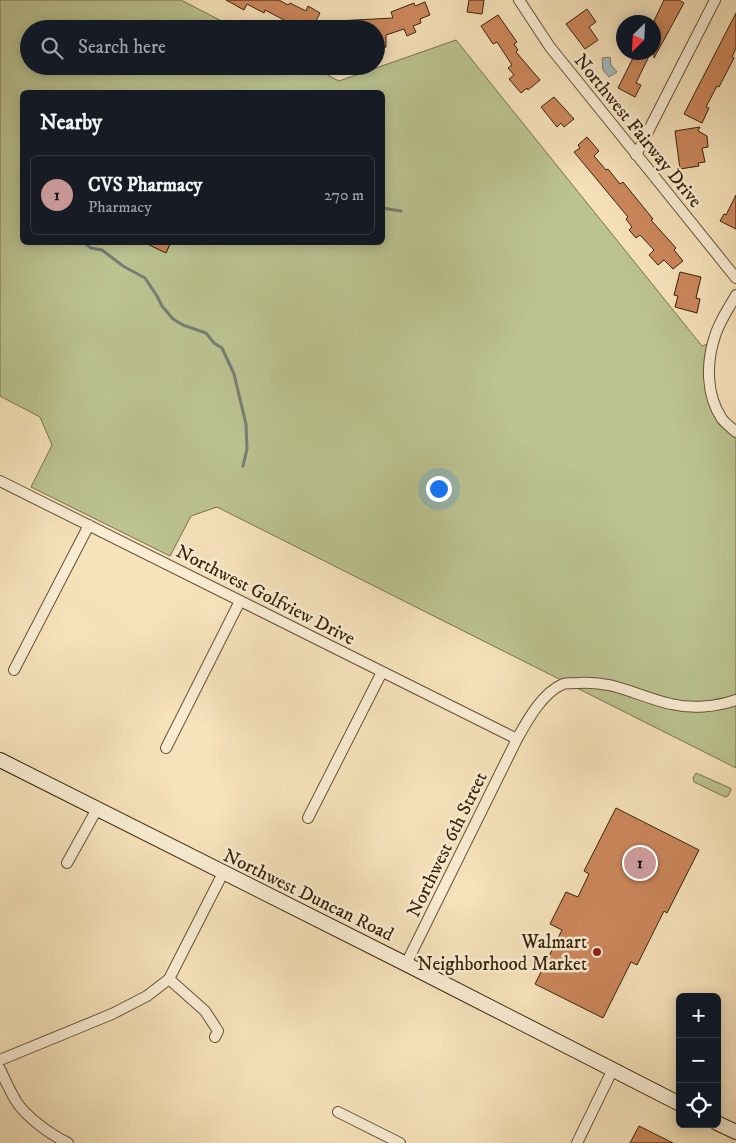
<!DOCTYPE html>
<meta charset="utf-8">
<style>
:root{--surface:#171b24;--page:#20242c;--text:#f1f3f6;--muted:#9ea1a6;--line:#363941;--accent:#c59692}
body{margin:0;font-family:"IM FELL DW Pica",serif;background:var(--page);color:var(--text)}
.controls{position:absolute;right:15px;bottom:15px;display:grid;overflow:hidden;border-radius:8px;box-shadow:0 2px 12px #0003}
.controls button{width:45px;height:45px;display:grid;place-items:center;padding:0;border:0;border-bottom:1px solid var(--line);background:var(--surface);color:var(--text);font:25px sans-serif}
.compass{position:absolute;left:616px;top:15px;width:45px;height:45px;border-radius:50%;background:var(--surface);box-shadow:0 2px 12px #0003;rotate:204deg}
.you{position:absolute;left:438px;top:488px;width:18px;height:18px;margin:-12px;border:4px solid #fff;border-radius:50%;background:#1a73e8;box-shadow:0 0 0 8px #1a73e833}
.badge{display:grid;place-items:center;width:32px;height:32px;border-radius:50%;background:var(--accent);color:#111;font-size:16px;font-weight:700}
.pin{position:absolute;translate:-50% -50%;border:2px solid #fff;box-shadow:0 1px 5px #0006}
.list{margin:0;padding:0;list-style:none}
h2{display:flex;justify-content:space-between;align-items:center;height:65px;margin:0;padding:0 20px;font-size:21px}
h2 small{font-size:16px;font-weight:400;color:var(--muted)}
.list li{display:grid;grid-template-columns:32px 1fr auto;gap:15px;align-items:center;box-sizing:border-box;height:80px;margin:0 10px 10px;padding:0 10px;border:1px solid var(--line);border-radius:8px}
.list b{display:block;font-size:19px;white-space:nowrap}
.list p{margin:0;font-size:16px;white-space:nowrap;color:var(--muted)}
.list em{font-size:16px;font-style:normal;color:var(--muted)}
.icon{flex:none;width:28px;height:28px;fill:none;stroke:currentColor;stroke-width:2;stroke-linecap:round;stroke-linejoin:round}
.map{position:relative;flex:none;width:736px;height:1143px;overflow:hidden}
.search{position:absolute;background:var(--surface);box-shadow:0 2px 12px #0003;left:20px;top:20px;width:365px;height:55px;display:flex;align-items:center;gap:12px;box-sizing:border-box;padding:0 18px;border-radius:28px;color:var(--muted);font-size:19px}
.panel{position:absolute;background:var(--surface);box-shadow:0 2px 12px #0003;left:20px;top:90px;width:365px;height:155px;border-radius:8px}
.map>svg:first-child{display:block}
.green{fill:#bbc391;stroke:#79734c;fill-rule:evenodd}
.water{fill:#a3babc;stroke:#787e74}
.lines{fill:none;stroke-linecap:round;stroke-linejoin:round}
.stream{stroke:#787e74;stroke-width:3}
.building{fill:#cc885c;stroke:#372308}
.street-casing{stroke:#675335;stroke-width:12}
.secondary-casing{stroke:#372308;stroke-width:16}
.street{stroke:#f9ecd3;stroke-width:10}
.secondary{stroke:#f9ecd3;stroke-width:14}
.poi-dot{fill:#8f2418;stroke:#f9ecd3;stroke-width:2}
.labels{text-anchor:middle;stroke-width:5;stroke-linejoin:round;paint-order:stroke}
.street-label{font-size:19px;fill:#372308;stroke:#f9ecd3}
.poi-label{font-size:19px;fill:#372308;stroke:#f9ecd3;text-anchor:end}
</style>
<div class="map">
<svg width="736" height="1143" viewBox="0 0 736 1143">
<rect width="100%" height="100%" fill="#f6e2bb"/>
<filter id="stains"><feTurbulence type="fractalNoise" baseFrequency=".004" numOctaves="4"/><feColorMatrix values="0 0 0 0 .2 0 0 0 0 .09 0 0 0 0 .02 0 0 0 .5 -.17"/></filter>
<radialGradient id="worn" r=".72"><stop offset=".6" stop-color="#630" stop-opacity="0"/><stop offset="1" stop-color="#630" stop-opacity=".3"/></radialGradient>
<path class="green" d="M0 0H181L237 29H29V66H311L339 81 456 40 702 346 713 342 712 397 736 432V768L217 507 191 516 170 556 31 487 52 445 40 417 0 396ZM22 92H382V242H22Z
M696 773 730 788 731 790 728 796 725 797 694 782 693 778Z"/>
<path class="water" d="M610 57 611 65 617 72 609 77 603 70 602 58Z"/>
<g class="lines">
<path class="stream" d="M382 208 401 211
M83 242 91 248 102 250 123 266 145 278 157 296 162 306 173 319 183 325 206 333 214 343 222 348 234 374 246 424 247 449 243 466"/>
</g>
<path class="building" d="M226 0H279L288 5 290 3 306 11 308 6 320 13 312 29H301L293 25 291 29H282L286 21 265 10 264 13 247 4 244 10Z
M469 0H484L482 14 467 12Z
M664 0H679L684 3 654 58V21Z
M425 2 430 15 420 19 421 23 413 26 416 32 407 36 404 29 386 35V47L376 48V29H318L317 22 393 18 391 12 414 3 415 6Z
M587 9 596 22 589 27 598 40 585 49 566 24Z
M736 13V48L732 57 734 58 719 87 717 86 706 107 709 108 702 123 684 114Z
M498 15 517 42 514 44 518 50 516 52 540 80 528 90 527 88 521 93 509 79 514 75 508 68 512 65 497 42 493 44 481 26Z
M636 52H651L636 83 641 85 635 97 618 88Z
M554 97 574 119 564 127 561 123 557 127 541 107Z
M700 127 698 131 707 136 708 147 702 148 705 162 698 163 699 166 680 169 675 131Z
M587 137 599 151 594 156 606 170 608 169 620 184 623 182 653 219 651 220 676 248 674 250 683 261 673 269 664 260 658 265 649 255 654 250 640 235 636 238 629 230 632 227 626 219 628 217 574 152 580 148 578 145Z
M736 195V229L720 221 724 214 726 215Z
M143 242H171L166 253Z
M680 272 701 277 696 298 700 299 697 313 675 307 678 296 674 295Z
M616 808 699 850 667 913 664 911 637 965 631 962 603 1018 535 984 562 930 550 924 566 892 578 897 589 874 584 871Z
M639 1126 673 1143H630Z"/>
<g class="lines">
<defs>
<path id="street" d="M519 0 550 47 736 278
M636 155 715 0
M736 295C729 308 719 322 715 336 706 363 706 395 722 419 726 424 732 428 736 432
M0 481 517 739
M14 670 89 525
M166 748 240 601
M308 818 382 672
M67 863 97 809
M406 964 517 739C527 721 542 693 563 684 567 683 574 683 578 683 615 680 638 697 671 704 692 709 716 707 736 700
M169 979 205 1011 218 1031 215 1037
M0 1060 112 1014 147 996 169 979 223 873
M0 1069C5 1080 10 1091 16 1101 26 1117 51 1135 68 1143
M338 1112 400 1143
M577 1143 612 1071"/>
<path id="secondary" d="M0 760 406 964 680 1104
M717 1123 736 1132"/>
</defs>
<use href="#street" class="street-casing"/>
<use href="#secondary" class="secondary-casing"/>
<use href="#street" class="street"/>
<use href="#secondary" class="secondary"/>
</g>
<circle class="poi-dot" cx="597" cy="952" r="5"/>
<g class="labels">
<g class="street-label">
<text transform="translate(639 130) rotate(51)" y="7">Northwest Fairway Drive</text>
<text transform="translate(266 594) rotate(27)" y="7">Northwest Golfview Drive</text>
<text transform="translate(446 844) rotate(-64)" y="7">Northwest 6th Street</text>
<text transform="translate(309 894) rotate(26)" y="7">Northwest Duncan Road</text>
</g>
<g class="poi-label">
<text x="587" y="948">Walmart<tspan x="587" dy="22">Neighborhood Market</tspan></text>
</g>
</g>
<rect width="100%" height="100%" filter="url(#stains)"/>
<rect width="100%" height="100%" fill="url(#worn)"/>
</svg>
<div class="controls">
<button>+</button>
<button>−</button>
<button><svg class="icon" aria-label="locate" viewBox="0 0 24 24"><circle cx="12" cy="12" r="6"/><path d="M12 2v4M12 18v4M2 12h4M18 12h4"/></svg></button>
</div>
<svg class="compass" viewBox="-18 -18 36 36"><path d="M0-13l5 13h-10z" fill="#e53935"/><path d="M0 13l5-13h-10z" fill="#9ea1a6"/></svg>
<div class="you"></div>
<div class="pin badge" style="left:640px;top:863px">1</div>
<div class="search"><svg class="icon" aria-label="search" viewBox="0 0 24 24"><circle cx="10" cy="10" r="6"/><path d="M15 15l6 6"/></svg>Search here</div>
<section class="panel">
<h2>Nearby<small></small></h2>
<ul class="list">
<li><span class="badge">1</span><div><b>CVS Pharmacy</b><p>Pharmacy</p></div><em>270 m</em></li>
</ul>
</section>
</div>
